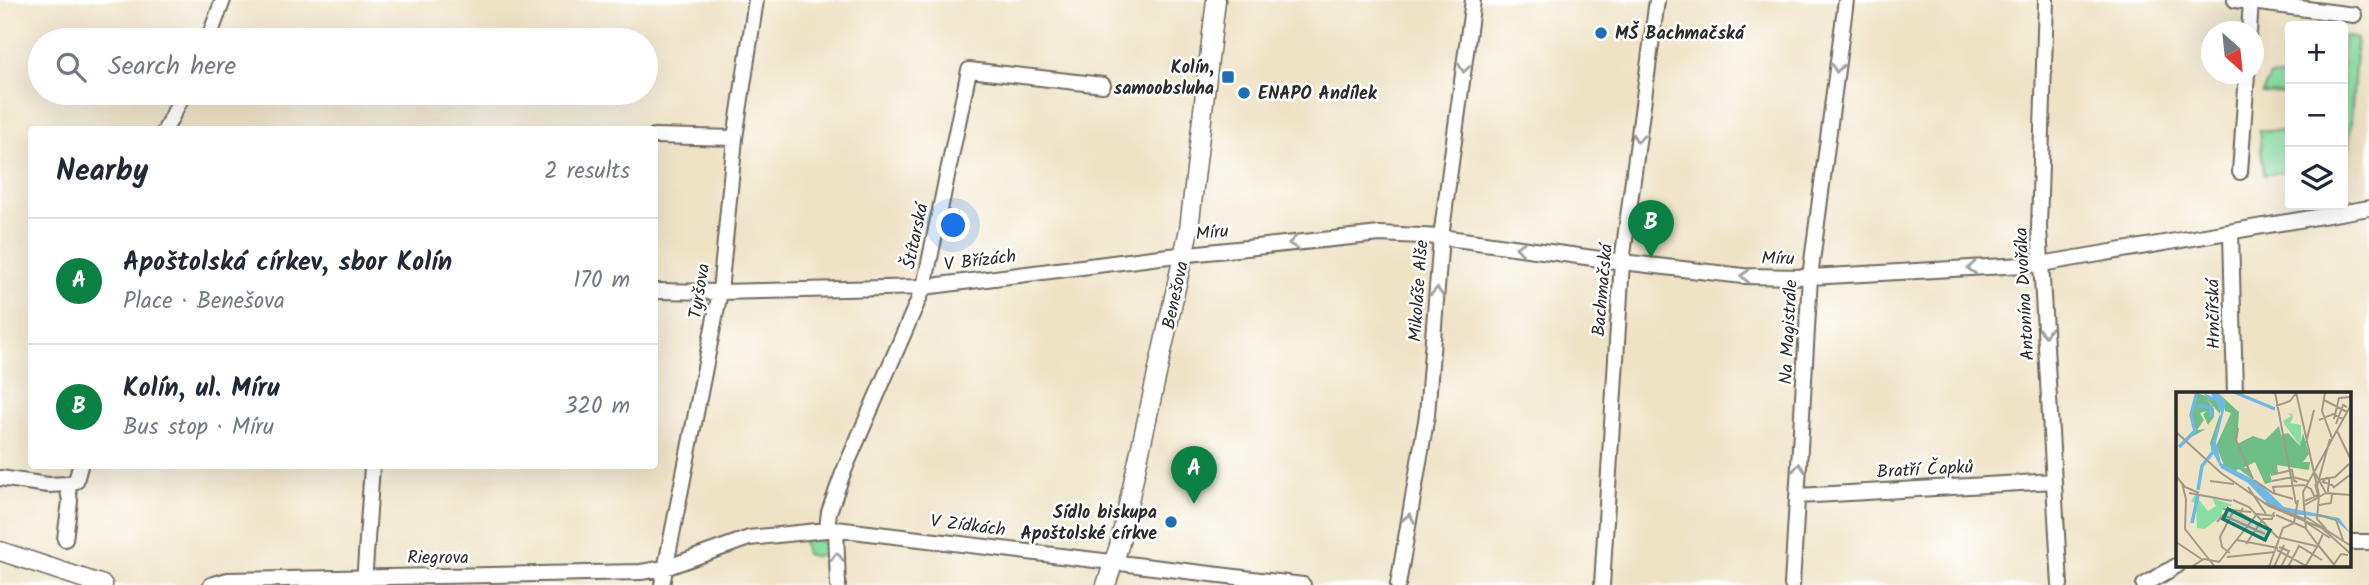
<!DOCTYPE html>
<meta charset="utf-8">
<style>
:root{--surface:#fff;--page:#f6f6f7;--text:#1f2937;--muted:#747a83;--line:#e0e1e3;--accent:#0b8043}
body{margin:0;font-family:Kalam,sans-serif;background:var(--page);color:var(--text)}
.controls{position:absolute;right:21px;top:21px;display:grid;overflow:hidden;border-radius:7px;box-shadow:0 7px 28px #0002}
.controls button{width:63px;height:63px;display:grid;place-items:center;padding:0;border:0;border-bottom:2px solid var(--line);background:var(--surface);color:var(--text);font:35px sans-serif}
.compass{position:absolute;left:2201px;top:21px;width:63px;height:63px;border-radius:50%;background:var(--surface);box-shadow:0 7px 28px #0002;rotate:153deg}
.you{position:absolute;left:954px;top:226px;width:24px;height:24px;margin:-18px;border:5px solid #fff;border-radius:50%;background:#1a73e8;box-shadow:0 0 0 10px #1a73e833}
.badge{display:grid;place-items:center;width:46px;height:46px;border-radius:50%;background:var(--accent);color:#fff;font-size:23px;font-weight:700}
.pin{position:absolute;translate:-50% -58px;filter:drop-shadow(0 2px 4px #0008)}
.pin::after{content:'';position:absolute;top:37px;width:24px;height:21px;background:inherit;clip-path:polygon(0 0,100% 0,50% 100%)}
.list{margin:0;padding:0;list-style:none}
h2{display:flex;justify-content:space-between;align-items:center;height:91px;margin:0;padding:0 28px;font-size:30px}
h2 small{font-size:23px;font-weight:400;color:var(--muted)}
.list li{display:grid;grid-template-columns:46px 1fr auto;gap:21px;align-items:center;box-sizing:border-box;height:126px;padding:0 28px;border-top:2px solid var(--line)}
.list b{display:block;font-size:26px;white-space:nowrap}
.list p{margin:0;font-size:23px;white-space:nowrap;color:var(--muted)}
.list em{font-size:23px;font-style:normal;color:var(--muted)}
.icon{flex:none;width:38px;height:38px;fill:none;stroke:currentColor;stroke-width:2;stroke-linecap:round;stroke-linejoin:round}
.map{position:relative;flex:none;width:2369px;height:585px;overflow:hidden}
.search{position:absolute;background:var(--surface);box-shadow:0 7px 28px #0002;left:28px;top:28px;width:630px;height:77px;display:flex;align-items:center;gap:18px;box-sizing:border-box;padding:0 24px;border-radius:38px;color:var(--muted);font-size:26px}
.panel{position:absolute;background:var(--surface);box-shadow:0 7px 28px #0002;left:28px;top:126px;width:630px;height:343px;border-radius:7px}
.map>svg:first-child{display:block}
.green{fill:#88dea1;stroke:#5a8466;stroke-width:2}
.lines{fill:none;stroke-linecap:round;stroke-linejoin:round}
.minor-casing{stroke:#706b61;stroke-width:18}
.tertiary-casing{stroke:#706b61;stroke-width:21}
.minor{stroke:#fff;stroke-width:14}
.tertiary{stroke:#fff;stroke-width:18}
.oneway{stroke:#a0a0a0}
.poi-dot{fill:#1f6fb2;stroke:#fff;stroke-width:2.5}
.labels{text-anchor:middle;stroke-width:5;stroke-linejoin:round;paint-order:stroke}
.poi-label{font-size:18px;font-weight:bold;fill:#2b2b2b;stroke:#fff;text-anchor:start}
.street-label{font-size:18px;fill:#2b2b2b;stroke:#fff}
.inset-river{fill:none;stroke:#6eb8e6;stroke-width:3.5}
.inset-road{fill:none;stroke:#a19988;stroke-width:2}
.view{fill:#0f766e;fill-opacity:0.15;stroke:#0f766e;stroke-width:3.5}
.inset-edge{fill:none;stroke:#2b2b2b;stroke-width:3.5}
</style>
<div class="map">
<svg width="2369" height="585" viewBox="0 0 2369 585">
<rect width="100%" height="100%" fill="#fff"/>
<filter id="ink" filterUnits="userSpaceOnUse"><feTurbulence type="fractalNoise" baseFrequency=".0143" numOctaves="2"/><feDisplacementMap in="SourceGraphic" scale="14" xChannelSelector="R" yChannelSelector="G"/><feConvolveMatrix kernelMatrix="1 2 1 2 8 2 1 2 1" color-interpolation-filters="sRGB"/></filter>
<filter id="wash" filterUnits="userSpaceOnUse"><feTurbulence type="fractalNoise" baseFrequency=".00686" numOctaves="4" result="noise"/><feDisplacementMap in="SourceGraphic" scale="28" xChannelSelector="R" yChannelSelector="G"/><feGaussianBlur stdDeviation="1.57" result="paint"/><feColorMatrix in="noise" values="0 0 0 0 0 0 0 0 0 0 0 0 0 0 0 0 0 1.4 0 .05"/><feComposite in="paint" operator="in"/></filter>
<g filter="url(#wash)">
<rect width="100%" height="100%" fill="#efe3c6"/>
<path class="green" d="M2343 36 2357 39 2348 160 2343 161Z
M2270 76 2290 78V94L2262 93Z
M2259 130 2290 132V171L2264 175Z
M815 538 825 543 831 554 813 556 806 554 803 540Z"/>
</g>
<g filter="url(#ink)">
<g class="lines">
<defs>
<path id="minor" d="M2046 0 2039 228 2060 585
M2235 0 2354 15
M2249 32 2251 0
M208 40 223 0
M165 130 184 93
M654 136 735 138
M2240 172 2247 74
M2231 232 2235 394
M654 291 720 292 924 287 1160 257 1380 234 1441 237 1622 262 1743 276 1810 277 2041 264 2369 208
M0 478 48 485 67 484
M1798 496 2054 481
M827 529 829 512 843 473 924 287 969 70 1103 85
M836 529 838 585
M65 539 70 501 67 484 76 481 80 466
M2350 542H2369
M364 584 372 466
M211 585 228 580 641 572 665 568 749 538 836 529 1303 585
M662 585 720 292 735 138 756 0
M1398 585 1427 415 1441 237 1473 0
M1602 585 1622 262 1657 0
M1792 585 1810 277 1846 0
M2144 585 2178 565"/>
<path id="tertiary" d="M0 551 103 585
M1106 585 1119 546 1189 229 1216 0"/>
</defs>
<use href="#minor" class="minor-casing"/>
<use href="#tertiary" class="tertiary-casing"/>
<use href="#minor" class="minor"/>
<use href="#tertiary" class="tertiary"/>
</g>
<defs><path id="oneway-chevron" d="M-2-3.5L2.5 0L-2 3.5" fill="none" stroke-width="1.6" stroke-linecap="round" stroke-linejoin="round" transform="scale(1.75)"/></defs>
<g class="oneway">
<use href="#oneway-chevron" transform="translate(1464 68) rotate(98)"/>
<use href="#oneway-chevron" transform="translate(1837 68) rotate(97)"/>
<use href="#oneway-chevron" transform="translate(1638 138) rotate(97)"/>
<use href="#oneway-chevron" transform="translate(1293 243) rotate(173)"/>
<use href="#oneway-chevron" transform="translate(1520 248) rotate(-172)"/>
<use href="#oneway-chevron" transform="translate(1972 268) rotate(177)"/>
<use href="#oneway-chevron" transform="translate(1745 276) rotate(-177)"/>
<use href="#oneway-chevron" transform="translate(1437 292) rotate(-86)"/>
<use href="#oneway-chevron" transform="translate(2045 332) rotate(86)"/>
<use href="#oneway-chevron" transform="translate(1799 468) rotate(-87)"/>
<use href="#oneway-chevron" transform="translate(1409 518) rotate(-80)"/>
<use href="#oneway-chevron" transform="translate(837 557) rotate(-91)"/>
</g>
</g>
<g class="poi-dot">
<circle cx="1601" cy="33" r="7"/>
<rect x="1221" y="70" width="14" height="14" rx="3.5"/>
<circle cx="1244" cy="93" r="7"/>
<circle cx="1171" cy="522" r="7"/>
</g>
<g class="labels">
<g class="poi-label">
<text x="1615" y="39">MŠ Bachmačská</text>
<text x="1214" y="73" text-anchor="end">Kolín,<tspan x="1214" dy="21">samoobsluha</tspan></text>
<text x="1258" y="99">ENAPO Andílek</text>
<text x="1157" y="518" text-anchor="end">Sídlo biskupa<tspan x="1157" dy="21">Apoštolské církve</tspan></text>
</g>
<g class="street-label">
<text transform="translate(1212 232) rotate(-6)" y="6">Míru</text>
<text transform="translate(915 236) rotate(-78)" y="6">Štítarská</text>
<text transform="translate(1778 258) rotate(1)" y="6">Míru</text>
<text transform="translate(980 260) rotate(-7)" y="6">V Břízách</text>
<text transform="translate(1602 290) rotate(-85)" y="6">Bachmačská</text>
<text transform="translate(699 291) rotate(-81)" y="6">Tyršova</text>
<text transform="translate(1418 291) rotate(-86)" y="6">Mikoláše Alše</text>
<text transform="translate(2024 294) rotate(-93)" y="6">Antonína Dvořáka</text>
<text transform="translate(1175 295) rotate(-78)" y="6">Benešova</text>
<text transform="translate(2213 314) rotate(-91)" y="6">Hrnčířská</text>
<text transform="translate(1788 332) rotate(-87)" y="6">Na Magistrále</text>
<text transform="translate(1925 469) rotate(-3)" y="6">Bratří Čapků</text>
<text transform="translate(968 525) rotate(7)" y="6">V Zídkách</text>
<text x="438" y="563">Riegrova</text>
</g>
</g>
<g transform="translate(2176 392)">
<rect width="175" height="175" fill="#efe3c6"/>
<path d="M112 21 116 22 117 26 114 31 125 33V55L109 33 107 29 115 24ZM19 103 32 119 40 114 36 106 57 113 47 116 45 124 29 137 21 136 20 112 15 109Z" fill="#88dea1"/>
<path d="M18 0 39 7 44 17V31L36 60 34 51 44 22 30 6 38 17V25L32 33 27 22 31 19 24 21 28 28 21 38 30 37 10 48 18 38 14 22 21 6ZM41 0 63 20 61 52 77 44 89 48 103 34 105 43 112 41 124 54 127 41 133 62 127 70H134L133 78 101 73 102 81 94 82 96 90 89 92 79 70 67 76H73L76 87 63 77 57 80 65 84 57 80 48 73 40 54 55 21 49 19V10Z" fill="#6ebd87"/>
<path d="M34 0H41L50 11 40 50 45 71 82 90 108 115 163 126 175 142 157 126 116 122 91 111 72 91 45 76 35 57 45 21 39 7 33 8 27 1 37 5Z" fill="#6eb8e6"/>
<path class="inset-river" d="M58 0 99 17M21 14 35 15V25M3 55 19 39 15 23 21 0M22 98 26 74 37 60M16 131 22 103"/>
<path class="inset-road" d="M99 0 120 112M120 0 143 103 141 127 150 137M149 0 146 19 156 46M148 8 171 20M100 14 114 9 121 0M158 27 163 6 174 5M143 28 157 22 167 27M160 32 167 13 171 15M62 36 60 48 77 87M161 39 175 68M0 40 45 81 93 114 146 136 175 162M130 51 138 18M139 81 150 101 175 103M95 83 116 78 118 89 121 90 118 88M0 84 9 95 23 101M78 88 97 101 117 107M142 88 159 85 173 72M34 89 58 92M96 89 117 85 132 89M6 91 10 107 9 137 39 175M141 94 154 47M72 95 90 122M157 96 175 82M152 100V97L153 92V86H150L147 90 156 93 158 95M13 101 56 109M99 102 97 95 128 93 135 97 140 108M57 108 73 115 101 145 140 154M129 109 142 103 139 92M89 111 128 127M143 113 155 111 156 102M127 114 150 101M67 116 64 121 84 133M47 117 75 120M100 123 130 136M142 123 160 128 167 148M130 125 175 154M128 129 154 146M41 130 47 123 89 142M118 131 122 108M147 142 142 153 160 175M61 148 102 156M0 150 27 168M70 152 87 127H96L98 120M103 155 113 159 105 175M101 158 130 174M54 161 46 155 44 145 58 118M51 165 99 160M43 170 81 122 99 124M157 174 165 162 172 163M15 175 28 167 44 170M93 175 107 136 118 131M98 175 108 153M112 175 123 154 146 168M129 175 142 153 130 137 127 100 175 13"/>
<path class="view" d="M52 117 94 138 89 148 47 127Z"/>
<rect width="175" height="175" class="inset-edge"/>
</g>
</svg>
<div class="controls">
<button>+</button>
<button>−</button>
<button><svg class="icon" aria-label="layers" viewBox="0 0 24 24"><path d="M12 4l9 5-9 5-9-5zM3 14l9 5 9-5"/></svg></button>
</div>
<svg class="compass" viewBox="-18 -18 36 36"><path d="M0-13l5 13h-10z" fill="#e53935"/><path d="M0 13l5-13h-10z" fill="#747a83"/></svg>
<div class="you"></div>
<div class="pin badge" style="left:1194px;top:504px">A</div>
<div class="pin badge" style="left:1651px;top:258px">B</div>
<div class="search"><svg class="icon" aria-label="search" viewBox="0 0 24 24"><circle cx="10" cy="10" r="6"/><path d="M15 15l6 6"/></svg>Search here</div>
<section class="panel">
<h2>Nearby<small>2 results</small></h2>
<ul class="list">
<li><span class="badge">A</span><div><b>Apoštolská církev, sbor Kolín</b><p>Place · Benešova</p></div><em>170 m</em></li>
<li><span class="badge">B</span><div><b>Kolín, ul. Míru</b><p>Bus stop · Míru</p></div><em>320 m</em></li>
</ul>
</section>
</div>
